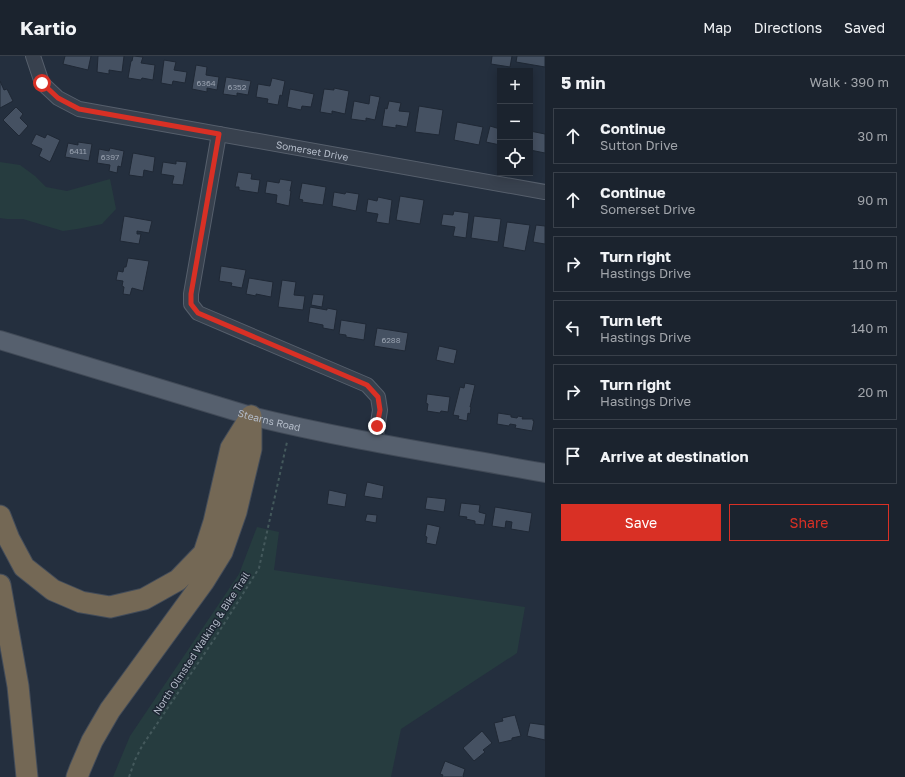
<!DOCTYPE html>
<meta charset="utf-8">
<style>
:root{--surface:#1b232e;--page:#282f3a;--text:#f1f3f6;--muted:#a0a4aa;--line:#39404a;--accent:#d93025}
body{margin:0;font-family:"Golos Text",sans-serif;background:var(--page);color:var(--text)}
.controls{position:absolute;right:12px;top:12px;display:grid;overflow:hidden;border-radius:0px;box-shadow:0 2px 10px #0003}
.controls button{width:36px;height:36px;display:grid;place-items:center;padding:0;border:0;border-bottom:1px solid var(--line);background:var(--surface);color:var(--text);font:20px sans-serif}
.stop{position:absolute;width:12px;height:12px;margin:-9px;border:3px solid #d93025;border-radius:50%;background:#fff}
.stop.end{background:#d93025;border-color:#fff;box-shadow:0 1px 4px #0008}
.list{margin:0;padding:0;list-style:none}
h2{display:flex;justify-content:space-between;align-items:center;height:52px;margin:0;padding:0 16px;font-size:17px}
h2 small{font-size:13px;font-weight:400;color:var(--muted)}
.list li{display:grid;grid-template-columns:26px 1fr auto;gap:12px;align-items:center;box-sizing:border-box;height:56px;margin:0 8px 8px;padding:0 8px;border:1px solid var(--line);border-radius:0px}
.list b{display:block;font-size:15px;white-space:nowrap}
.list p{margin:0;font-size:13px;white-space:nowrap;color:var(--muted)}
.list em{font-size:13px;font-style:normal;color:var(--muted)}
.actions{display:flex;gap:8px;padding:12px 16px}
.actions a{flex:1;padding:9px 0;border:1px solid var(--accent);border-radius:0px;text-align:center;font-size:14px;color:var(--accent)}
.actions .main{background:var(--accent);color:#fff}
.icon{flex:none;width:22px;height:22px;fill:none;stroke:currentColor;stroke-width:2;stroke-linecap:round;stroke-linejoin:round}
.map{position:relative;flex:none;width:545px;height:721px;overflow:hidden}
header{display:flex;align-items:center;gap:24px;box-sizing:border-box;height:56px;padding:0 20px;background:var(--surface);border-bottom:1px solid var(--line)}
header strong{font-size:19px}
nav{display:flex;gap:22px;margin-inline-start:auto;font-size:14px}
main{display:flex}
aside{flex:1;background:var(--surface)}
.map>svg:first-child{display:block}
.green{fill:#263c3f}
.building{fill:#455162;stroke:#1f2835}
.lines{fill:none;stroke-linecap:round;stroke-linejoin:round}
.minor-casing{stroke:#565f6c;stroke-width:16}
.major-casing{stroke:#414a57;stroke-width:20}
.highway-casing{stroke:#434c59;stroke-width:23}
.path{stroke:#44595c;stroke-width:2;stroke-dasharray:3 3;stroke-linecap:butt}
.minor{stroke:#38414e;stroke-width:14}
.major{stroke:#56606e;stroke-width:18}
.highway{stroke:#746855;stroke-width:21}
.route{stroke:#d93025;stroke-width:5}
.labels{text-anchor:middle;stroke-width:3;stroke-linejoin:round;paint-order:stroke}
.number-label{font-size:8px;fill:#98a1af}
.street-label{font-size:10px;fill:#b4bcc9;stroke:#1d2633}
</style>
<header>
<strong>Kartio</strong>
<nav><a>Map</a><a>Directions</a><a>Saved</a></nav>
</header>
<main>
<div class="map">
<svg width="545" height="721" viewBox="0 0 545 721">
<rect width="100%" height="100%" fill="#242f3e"/>
<path class="green" d="M0 106 20 109 35 120 46 131 67 135 110 123 116 153 102 168 77 173 63 175 23 163H7L0 162Z
M257 471 279 476 274 514 525 551 517 597 401 673 391 721H113L130 680 239 518Z"/>
<path class="building" d="M65 0H91L88 14 63 8Z
M98 0H124L122 16 109 14V18L97 16Z
M133 0 143 1 141 7 155 9 153 24 142 22 141 24 128 22 131 5H132Z
M492 0H512L510 11 491 8Z
M517 0H545V11L516 6Z
M164 4 176 6 174 14 187 16 185 27 173 25 172 29 161 27Z
M196 9 207 11 206 19 219 21 217 34 207 32V36L192 33Z
M226 21 251 25 248 39 237 37V40L223 38Z
M272 22 285 25 282 40 280 39 278 49 267 47 268 43 256 41 258 28 270 30Z
M0 25 4 34 7 33 13 45 0 52Z
M334 32 349 35 345 58 332 55V58L320 56 324 33 334 34Z
M290 33 314 38 311 51 302 50 301 54 287 51Z
M370 39 380 41 375 64 366 62V65L351 63 354 45 369 48Z
M389 45 401 47 399 55 410 56 407 71 396 69V72L382 70 385 52 387 53Z
M419 50 443 54 439 79 415 76Z
M16 51 23 58 20 62 28 70 19 80 3 64Z
M457 66 483 71 479 89 454 84Z
M490 70 500 73V89L486 86Z
M530 75 545 78V97L530 94Z
M36 78 45 82 47 78 60 84 50 106 39 100 42 93 31 88Z
M78 86 92 88 89 105 65 101 68 87 78 89Z
M110 92 124 95 121 111 118 110 117 117 109 115 110 109 97 107 99 93 109 95Z
M133 97 155 101 153 116 144 114 143 121 129 119Z
M176 105 187 106 183 129 172 128 174 120 161 118 163 106 176 108Z
M238 116 252 118 251 123 260 124 258 137 239 134V131H235Z
M280 123 292 125 290 135H291L289 150 276 147 277 139 265 137 267 125 279 127Z
M302 127 326 131 323 149 302 146 303 144 299 143Z
M334 136 345 138 346 136 359 138 356 155 332 150Z
M400 140 424 144 420 168 396 164Z
M378 141 392 144 389 168 376 166 378 158 366 156 368 143 377 145Z
M454 155 469 157 466 182 453 180 455 171 441 169 443 158 453 159Z
M124 160 152 165 149 177 137 175V178H141L139 188 120 185Z
M474 160 501 163 498 186 471 182Z
M507 166 530 169 525 195 503 191Z
M536 169 545 170V188L533 186Z
M128 202 149 205 143 235 132 232 130 239 123 238 124 231 122 230 123 225 116 224 118 215 123 216 124 211H126Z
M221 210 246 214 242 232 231 230 232 227 219 225Z
M249 222 273 226 271 241 256 238V240L246 238Z
M282 224 296 226 294 239 305 240 303 254 278 251Z
M313 238 324 239 322 251 311 249Z
M310 251 327 254V252L337 254 334 274 323 272V269L308 266Z
M341 264 366 268 364 284 346 281V279L339 278Z
M377 272 408 277 405 295 374 290Z
M439 290 457 294 454 308 436 304Z
M465 327 475 329 470 351H471L470 358 468 357 467 365 458 363 459 360 453 359 460 331 464 332Z
M427 338 450 341 448 356 441 355 440 357 427 355 428 348 426 347Z
M498 357 511 359V361L517 362 518 360 523 361 522 363H533V365H534L532 375 515 372 516 369 510 368 509 370 497 368Z
M367 426 384 430 382 443 364 440Z
M329 434 347 438 345 451 327 448Z
M427 441 446 443 444 456 425 453Z
M461 447 480 449 479 456 486 458 484 469 475 468V465L466 463 467 461 459 460Z
M495 451 532 457 529 476 511 473 512 466 506 465 505 472 492 470Z
M367 458 377 459 376 467 365 465Z
M427 468 440 471 436 489 426 487 427 481 425 480Z
M515 659 521 680 512 682V684L499 687 494 667 503 665 502 662Z
M530 667 545 669V684L527 680Z
M482 675 492 687 483 694 485 696 474 705 463 692Z
M445 705 465 713 463 720 464 721H442L443 719 440 718Z"/>
<g class="lines">
<defs>
<g id="minor">
<path id="s1" d="M33 0 42 27 58 42 79 53 545 136"/>
<path d="M219 78 191 238V248L198 257 367 329 378 341 380 354 375 386"/>
</g>
<g id="major">
<path id="s2" d="M0 284 251 360C348 384 447 399 545 417"/>
</g>
<path id="highway" d="M0 460 9 483 24 511 53 534 81 546 110 551 144 543 178 524 204 497 214 466 231 392 251 360
M0 529 18 630 27 721
M77 721 80 713 92 685 110 654 204 525 222 496 236 456 251 393V360"/>
</defs>
<use href="#minor" class="minor-casing"/>
<use href="#major" class="major-casing"/>
<use href="#highway" class="highway-casing"/>
<path class="path" d="M129 721 135 704 142 690 215 582 246 533 259 512 287 386"/>
<use href="#minor" class="minor"/>
<use href="#major" class="major"/>
<use href="#highway" class="highway"/>
</g>
<g class="lines">
<path class="route" d="M42 27 58 42 79 53 219 78 191 238V248L198 257 367 329 378 341 380 354 377 370"/>
</g>
<g class="labels">
<g class="number-label">
<text x="206" y="30">6364</text>
<text x="237" y="34">6352</text>
<text x="78" y="98">6411</text>
<text x="110" y="104">6397</text>
<text x="391" y="287">6288</text>
</g>
<g class="street-label">
<text dy="4" stroke="none"><textPath href="#s1" startOffset="311">Somerset Drive</textPath></text>
<text dy="4" stroke="none"><textPath href="#s2" startOffset="281">Stearns Road</textPath></text>
<text transform="translate(201 587) rotate(-57)" y="4">North Olmsted Walking &amp; Bike Trail</text>
</g>
</g>
</svg>
<div class="controls">
<button>+</button>
<button>−</button>
<button><svg class="icon" aria-label="locate" viewBox="0 0 24 24"><circle cx="12" cy="12" r="6"/><path d="M12 2v4M12 18v4M2 12h4M18 12h4"/></svg></button>
</div>
<div class="stop" style="left:42px;top:27px"></div>
<div class="stop end" style="left:377px;top:370px"></div>
</div>
<aside>
<h2>5 min<small>Walk · 390 m</small></h2>
<ul class="list">
<li><svg class="icon" aria-label="ahead" viewBox="0 0 24 24"><path d="M12 20V5M6 11l6-6 6 6"/></svg><div><b>Continue</b><p>Sutton Drive</p></div><em>30 m</em></li>
<li><svg class="icon" aria-label="ahead" viewBox="0 0 24 24"><path d="M12 20V5M6 11l6-6 6 6"/></svg><div><b>Continue</b><p>Somerset Drive</p></div><em>90 m</em></li>
<li><svg class="icon" aria-label="right" viewBox="0 0 24 24"><path d="M7 20v-9h11M14 6l5 5-5 5"/></svg><div><b>Turn right</b><p>Hastings Drive</p></div><em>110 m</em></li>
<li><svg class="icon" aria-label="left" viewBox="0 0 24 24"><path d="M17 20v-9H6M10 6l-5 5 5 5"/></svg><div><b>Turn left</b><p>Hastings Drive</p></div><em>140 m</em></li>
<li><svg class="icon" aria-label="right" viewBox="0 0 24 24"><path d="M7 20v-9h11M14 6l5 5-5 5"/></svg><div><b>Turn right</b><p>Hastings Drive</p></div><em>20 m</em></li>
<li><svg class="icon" aria-label="arrive" viewBox="0 0 24 24"><path d="M6 21V4h12l-3 4 3 4H6"/></svg><div><b>Arrive at destination</b></div></li>
</ul>
<div class="actions"><a class="main">Save</a><a>Share</a></div>
</aside>
</main>
